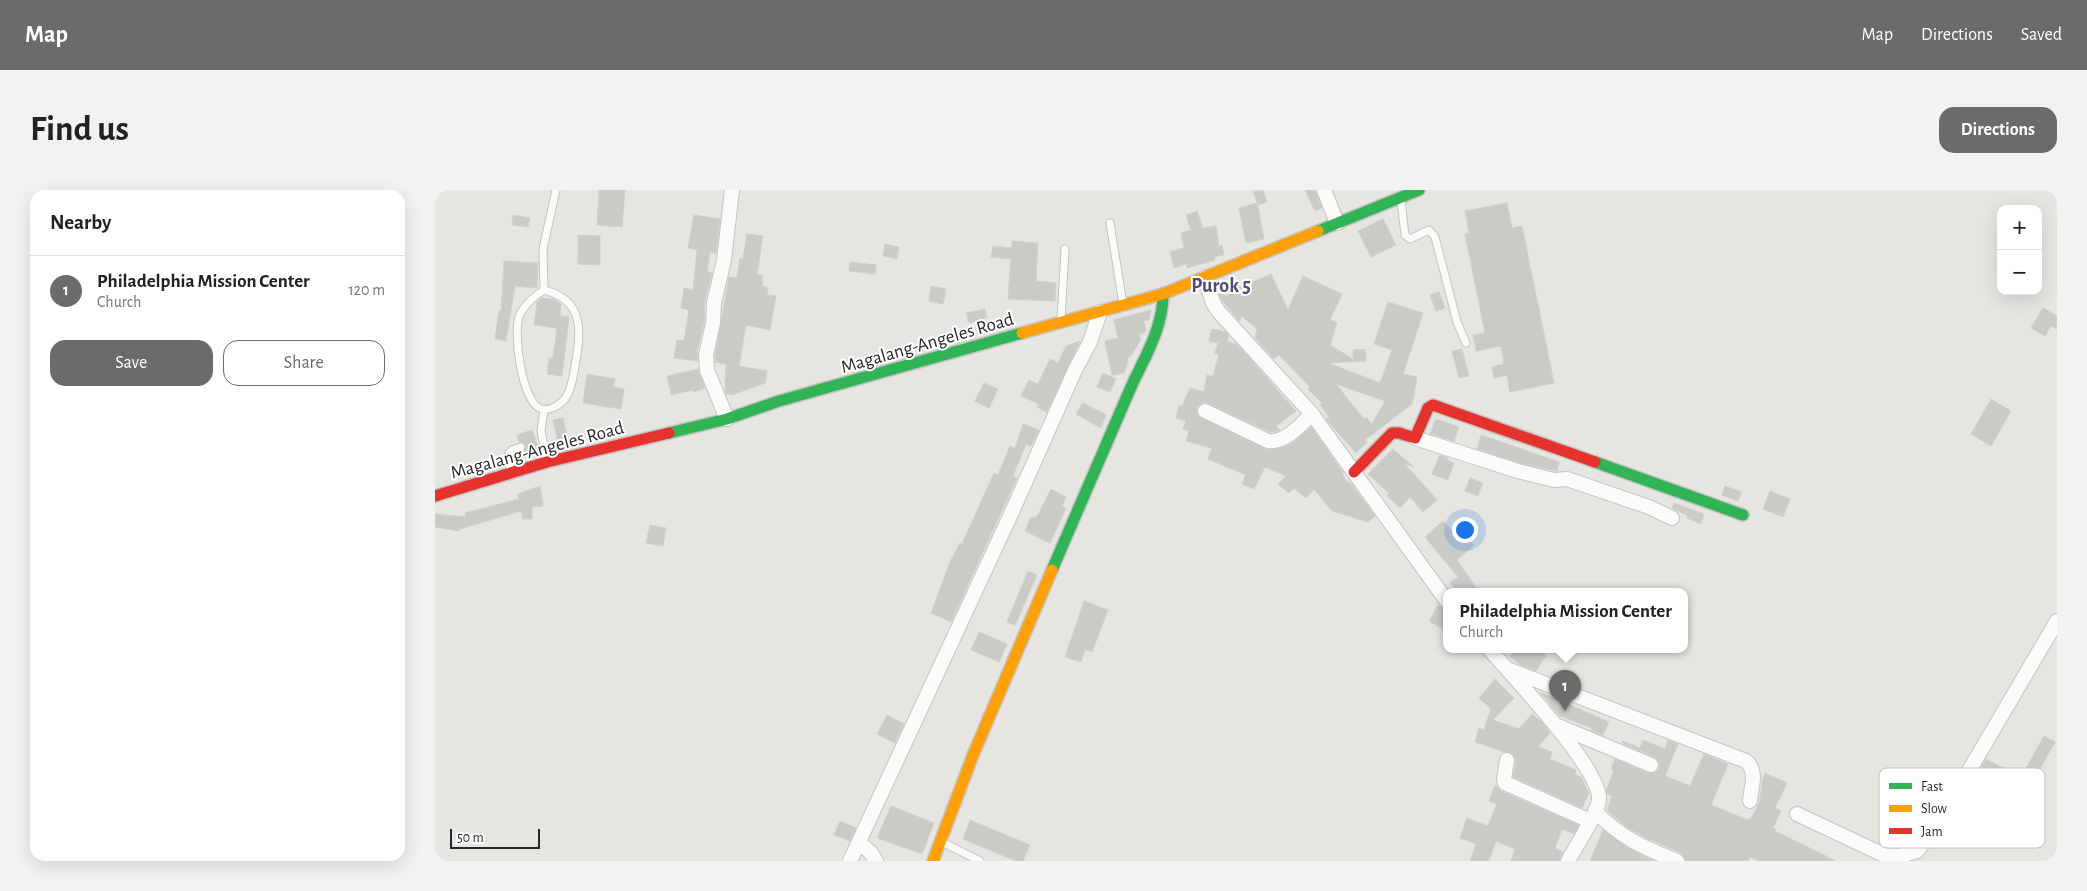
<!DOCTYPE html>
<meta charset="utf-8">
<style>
:root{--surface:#fff;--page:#f2f2f2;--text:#222;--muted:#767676;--line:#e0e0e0;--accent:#6b6b69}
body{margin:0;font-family:"Alegreya Sans",sans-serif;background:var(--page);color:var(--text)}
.controls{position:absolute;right:15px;top:15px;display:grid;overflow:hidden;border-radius:10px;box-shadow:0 5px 20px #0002}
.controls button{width:45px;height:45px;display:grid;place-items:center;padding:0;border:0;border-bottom:1px solid var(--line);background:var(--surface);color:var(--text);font:25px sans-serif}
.scale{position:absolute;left:15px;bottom:12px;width:90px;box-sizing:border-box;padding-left:5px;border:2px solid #292929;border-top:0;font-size:14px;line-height:18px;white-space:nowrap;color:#292929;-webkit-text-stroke:4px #fff;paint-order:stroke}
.you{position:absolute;left:1029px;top:339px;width:18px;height:18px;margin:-12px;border:4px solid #fff;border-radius:50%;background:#1a73e8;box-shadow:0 0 0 8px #1a73e833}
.badge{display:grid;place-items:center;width:32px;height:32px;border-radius:50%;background:var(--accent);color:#fff;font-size:16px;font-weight:700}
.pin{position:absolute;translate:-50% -41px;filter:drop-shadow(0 1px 2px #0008)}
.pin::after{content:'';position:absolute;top:26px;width:18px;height:15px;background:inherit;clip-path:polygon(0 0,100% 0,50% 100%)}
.popup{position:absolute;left:1008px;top:398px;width:245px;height:65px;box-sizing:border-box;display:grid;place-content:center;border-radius:10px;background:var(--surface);filter:drop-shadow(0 1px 4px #0005);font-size:16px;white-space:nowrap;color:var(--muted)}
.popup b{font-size:19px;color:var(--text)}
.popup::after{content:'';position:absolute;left:50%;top:100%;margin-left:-10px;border:10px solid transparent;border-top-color:var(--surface)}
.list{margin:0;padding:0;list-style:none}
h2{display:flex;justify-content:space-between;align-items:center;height:65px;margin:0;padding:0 20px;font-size:21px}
h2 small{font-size:16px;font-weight:400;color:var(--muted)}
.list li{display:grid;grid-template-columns:32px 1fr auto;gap:15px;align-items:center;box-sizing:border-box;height:70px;padding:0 20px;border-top:1px solid var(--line)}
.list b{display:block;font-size:19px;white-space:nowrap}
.list p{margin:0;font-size:16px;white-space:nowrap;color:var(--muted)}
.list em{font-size:16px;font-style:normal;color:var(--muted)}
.actions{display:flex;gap:10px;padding:15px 20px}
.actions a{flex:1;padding:11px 0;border:1px solid var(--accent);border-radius:15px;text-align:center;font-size:18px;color:var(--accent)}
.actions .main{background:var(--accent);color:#fff}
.map{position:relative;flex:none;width:1622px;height:671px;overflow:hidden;border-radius:15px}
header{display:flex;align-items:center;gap:30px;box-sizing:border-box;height:70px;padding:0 25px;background:var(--accent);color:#fff}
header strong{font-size:24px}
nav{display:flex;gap:28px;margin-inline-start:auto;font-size:18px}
.intro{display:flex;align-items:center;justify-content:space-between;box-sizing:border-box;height:120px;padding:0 30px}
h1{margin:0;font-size:35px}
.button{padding:12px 22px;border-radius:15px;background:var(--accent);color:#fff;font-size:18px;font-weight:700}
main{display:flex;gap:30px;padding:0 30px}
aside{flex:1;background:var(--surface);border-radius:15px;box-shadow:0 5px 20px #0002}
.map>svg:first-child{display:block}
.building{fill:#cbcbc6;stroke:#d1d0cc;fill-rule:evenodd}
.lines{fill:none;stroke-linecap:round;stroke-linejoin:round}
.lane-casing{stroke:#c5c4c5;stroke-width:9}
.street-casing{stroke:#c5c4c5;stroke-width:16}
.fast-casing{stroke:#c5c4c5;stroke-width:14}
.slow-casing{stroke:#c5c4c5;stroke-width:14}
.jam-casing{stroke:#c5c4c5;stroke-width:14}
.lane{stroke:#fbfbfa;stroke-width:7}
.street{stroke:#fbfbfa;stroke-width:14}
.fast{stroke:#30b455;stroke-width:11}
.slow{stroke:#ff9f0a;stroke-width:11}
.jam{stroke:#e5322d;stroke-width:11}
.labels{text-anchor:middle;stroke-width:4;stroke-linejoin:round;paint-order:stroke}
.street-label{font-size:19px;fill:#292929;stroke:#fff}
.neighbourhood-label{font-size:20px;font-weight:bold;fill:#4e4d76;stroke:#fff}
.key{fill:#fff;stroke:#bfbfbf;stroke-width:1}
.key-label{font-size:14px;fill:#292929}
</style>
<header>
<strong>Map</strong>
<nav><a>Map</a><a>Directions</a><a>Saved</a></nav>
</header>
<div class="intro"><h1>Find us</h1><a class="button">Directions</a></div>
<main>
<aside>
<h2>Nearby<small></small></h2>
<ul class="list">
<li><span class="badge">1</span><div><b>Philadelphia Mission Center</b><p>Church</p></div><em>120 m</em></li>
</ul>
<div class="actions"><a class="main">Save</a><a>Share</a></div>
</aside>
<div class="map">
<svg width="1622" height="671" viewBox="0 0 1622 671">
<rect width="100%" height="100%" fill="#e6e5e0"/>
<path class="building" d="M164 0H190L187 37 162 35Z
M828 0 832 12 823 15 818 2Z
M870 0H880L887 18 880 21Z
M822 13 829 49 811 53 804 18Z
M1072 13 1077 38 1087 36 1119 193 1075 202 1072 185 1059 188 1057 177 1069 174 1066 156 1041 161 1038 145 1050 143 1030 44 1034 43 1030 21Z
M762 21 768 38 781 36 784 56 787 55 789 65 779 67 780 70 774 72 752 78 751 74 739 78 735 62 749 58 746 43 756 40 751 25Z
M78 25 95 28 93 37 77 35Z
M259 25 285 29 281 63 275 62 272 82 277 83 270 111 269 132 262 163 263 171 239 168 242 150 249 151 254 120 246 118 249 98 258 100 262 60 253 58Z
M948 29 961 55 936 67 923 41Z
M312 44 328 46 322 85H328L327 96 333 98 332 105 341 106 335 140 311 135 304 176 332 181 330 193 297 205 291 204 290 200 291 174 280 172V166L294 87 302 88 305 68 308 69Z
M143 45 165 46V75L143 74Z
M577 51 603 53 601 91 621 93 620 111 573 109 576 69 556 67 558 56 577 58Z
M450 54 464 57 462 69 448 66Z
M69 71 103 73 102 98 80 96 71 151 60 149 64 121H66Z
M415 72 441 75 440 84 414 81Z
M836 84 853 120 868 86 907 104 895 130 902 132 895 155 918 169V160L930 159 931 171 893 173 945 193 957 160 939 154 953 112 988 123 968 184 982 187 977 214 930 250 932 252 921 263 891 229 894 227 885 214 887 213 873 199 875 197 844 165 839 169 820 148 822 139 807 126 804 131 786 109 784 104 792 106 803 94 806 97ZM901 194 950 211 937 234 931 227 929 229Z
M496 96 511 99 508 114 494 111Z
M1004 102 1010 118 1001 121 995 105Z
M107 108 119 109 126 114 125 126 134 127 127 186 112 184 114 168H118L122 138 99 135 102 112Z
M1608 118 1622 126V139L1616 136 1610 146 1596 138Z
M550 119 552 128 534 133 531 123Z
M716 120 714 130 709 131 711 139 709 143 704 144 706 149 696 166 693 167V172L689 183 677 185 670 151 683 148 679 130Z
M777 139 791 142 794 146 792 152 802 154 861 221 841 236 845 240 838 242H835L773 213 769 212 762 217 763 226 833 260 842 259 856 254 876 237 907 281 910 290 916 294 940 326 933 332 897 321 879 299 871 308 859 298 854 303 843 294 851 286 830 277 819 299 807 294 811 285 773 269 777 258 751 251 754 241 748 239 751 231 741 228 744 215 747 216 755 198 769 202 772 185 778 186 784 164 780 163 783 153 774 151Z
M645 151 612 222 602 217 604 214 586 206 594 190 603 194 615 169 623 173 631 156Z
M1027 159 1034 186 1024 188 1017 161Z
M263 179 270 198 259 202 258 200 236 205 232 186Z
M668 183 681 189 675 202 662 197Z
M152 184 180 189 178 197 189 199 186 219 148 213Z
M549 193 563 199 554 218 540 211Z
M1556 209 1576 221 1556 256 1536 244Z
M648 213 671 225 666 238 641 224Z
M128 228 133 249 123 252 118 230Z
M1001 229 1024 237 1019 251 995 244Z
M588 234 604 240 596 256 591 254 578 286 582 288 516 432 496 423 515 372 525 353 527 354 559 283 563 285 575 256 580 258Z
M97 240 105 262 89 266 88 262 91 256 89 253 84 252 82 245Z
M1046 245 1124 272 1122 281 1085 273 1042 259Z
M958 259 979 277 970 274 1002 310 988 322 975 307 965 318 952 306 954 303 933 284Z
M1005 265 1013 268 1012 270 1019 273 1013 290 997 284Z
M1035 288 1048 293 1043 306 1030 301Z
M105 296 108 316 97 317V329H88L86 321 25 339 24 341 0 337V324L31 327 30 323 84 309 83 304Z
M1290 296 1306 302 1303 311 1287 305Z
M616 299 631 307 627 316 631 318 615 353 590 341 596 327 600 328 604 323Z
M1335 301 1355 309 1348 327 1328 319Z
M1239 313 1269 324 1266 334 1252 328 1253 326 1237 318Z
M1008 331 1024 348 1028 343 1039 355 1022 370 1044 402H1022L1015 392 1023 387 990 347Z
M215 335 231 338 228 356 211 353Z
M593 381 602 385 580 435 572 432Z
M649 411 673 420 657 462 650 459 646 472 630 467Z
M1003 415 1011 419V434L1008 439 994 431Z
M544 442 572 454 564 472 536 460Z
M1081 460H1103L1111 465 1101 481 1084 474 1075 466Z
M1060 489 1079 508 1058 530 1084 539 1097 524 1106 531 1115 543 1103 557 1117 562 1115 569 1141 580 1140 584 1146 587 1154 603 1147 618 1078 587 1081 571 1077 563 1069 562 1040 552 1044 538 1049 540 1056 519 1044 508Z
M1105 502 1174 532 1168 545 1156 540 1157 538 1125 526Z
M452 525 469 534 460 553 442 544Z
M1609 546 1620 552 1601 586 1590 580Z
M1208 550 1230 559 1233 550 1243 554 1230 586 1255 596 1269 564 1293 574 1276 615 1313 630 1314 628 1316 629 1324 613 1327 597V591L1330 583 1352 593 1340 618 1346 621 1338 638 1341 639 1340 641 1401 671H1325L1315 667 1313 671H1251L1246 663 1211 648 1193 638 1172 620 1177 606 1172 604 1171 601 1179 580 1176 579 1180 569 1213 583 1221 582 1224 579 1225 573 1220 567 1187 553V551L1205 558Z
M1551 569 1568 578 1549 613 1531 603Z
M1060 595 1066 601 1144 635 1139 644 1127 639 1120 658 1128 662 1124 671H1076L1080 659 1061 651 1054 671H1035L1041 654 1025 648 1032 628 1053 636 1062 614 1054 611Z
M456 616 499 633 487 664 442 648Z
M535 630 595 655 588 671H581L528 649Z
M405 631 421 638 415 651 399 645Z
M1168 640 1193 658 1219 671H1155Z"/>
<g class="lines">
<defs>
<path id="lane" d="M966 10 970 45 975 49 994 40 1000 47 1022 132 1031 153
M675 33 688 114
M109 100C150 110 146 142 140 176 138 187 136 203 128 211 123 216 114 221 107 219 87 215 77 141 85 124 91 114 99 106 109 100Z
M109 100 108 59 121 0
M626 130 630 59
M109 220 106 241 112 271
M75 281 74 263 77 260 86 257
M507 652 545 671"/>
<path id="street" d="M889 0 902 33
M770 88 778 113 784 122 877 224 1011 410
M770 221 833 251C851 253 865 235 877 224
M292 229 272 180 271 165 278 133 279 113 289 70 297 0
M980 248 1083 281 1119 290 1132 289 1141 292 1214 317 1237 328
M1055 460C1077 485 1167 580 1164 610 1162 625 1141 656 1133 671
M1072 479 1311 571C1323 581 1316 598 1315 611
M1123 536 1216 575
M1072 570 1069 589 1070 593 1155 631
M1160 621C1186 648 1207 657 1242 671
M1362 624 1449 665 1465 666 1482 661 1505 630 1622 431
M424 652 436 663 441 671
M415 671 576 324 640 180 655 152 665 122"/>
<path id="fast" d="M883 41 984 0
M234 243 292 229 344 211 587 143
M1160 272 1308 325
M617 380C642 321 668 263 693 204 707 171 728 141 728 104"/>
<path id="slow" d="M587 143 728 104 883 41
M498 671 538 565 617 380"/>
<path id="jam" d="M919 282 957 243H964L980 248 993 218 998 215 1160 272
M0 306 112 272 234 243"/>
</defs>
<use href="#lane" class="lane-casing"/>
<use href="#street" class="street-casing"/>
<use href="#fast" class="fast-casing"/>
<use href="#slow" class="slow-casing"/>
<use href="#jam" class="jam-casing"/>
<use href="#lane" class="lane"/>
<use href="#street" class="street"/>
<use href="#fast" class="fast"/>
<use href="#slow" class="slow"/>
<use href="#jam" class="jam"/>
</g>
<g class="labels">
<g class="street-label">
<text transform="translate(492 152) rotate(-16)" y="7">Magalang-Angeles Road</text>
<text transform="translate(102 259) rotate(-15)" y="7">Magalang-Angeles Road</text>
</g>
<g class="neighbourhood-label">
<text x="786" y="102">Purok 5</text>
</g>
</g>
<rect x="1444" y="578" width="166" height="80" rx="8" class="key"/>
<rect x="1454" y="593" width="23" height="6" fill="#30b455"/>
<rect x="1454" y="615" width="23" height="7" fill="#ff9f0a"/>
<rect x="1454" y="638" width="23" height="6" fill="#e5322d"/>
<g class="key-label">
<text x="1486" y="601">Fast</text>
<text x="1486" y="623">Slow</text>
<text x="1486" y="646">Jam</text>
</g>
</svg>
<div class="controls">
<button>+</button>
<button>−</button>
</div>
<div class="scale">50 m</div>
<div class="you"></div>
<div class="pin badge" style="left:1130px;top:521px">1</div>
<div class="popup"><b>Philadelphia Mission Center</b>Church</div>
</div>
</main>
